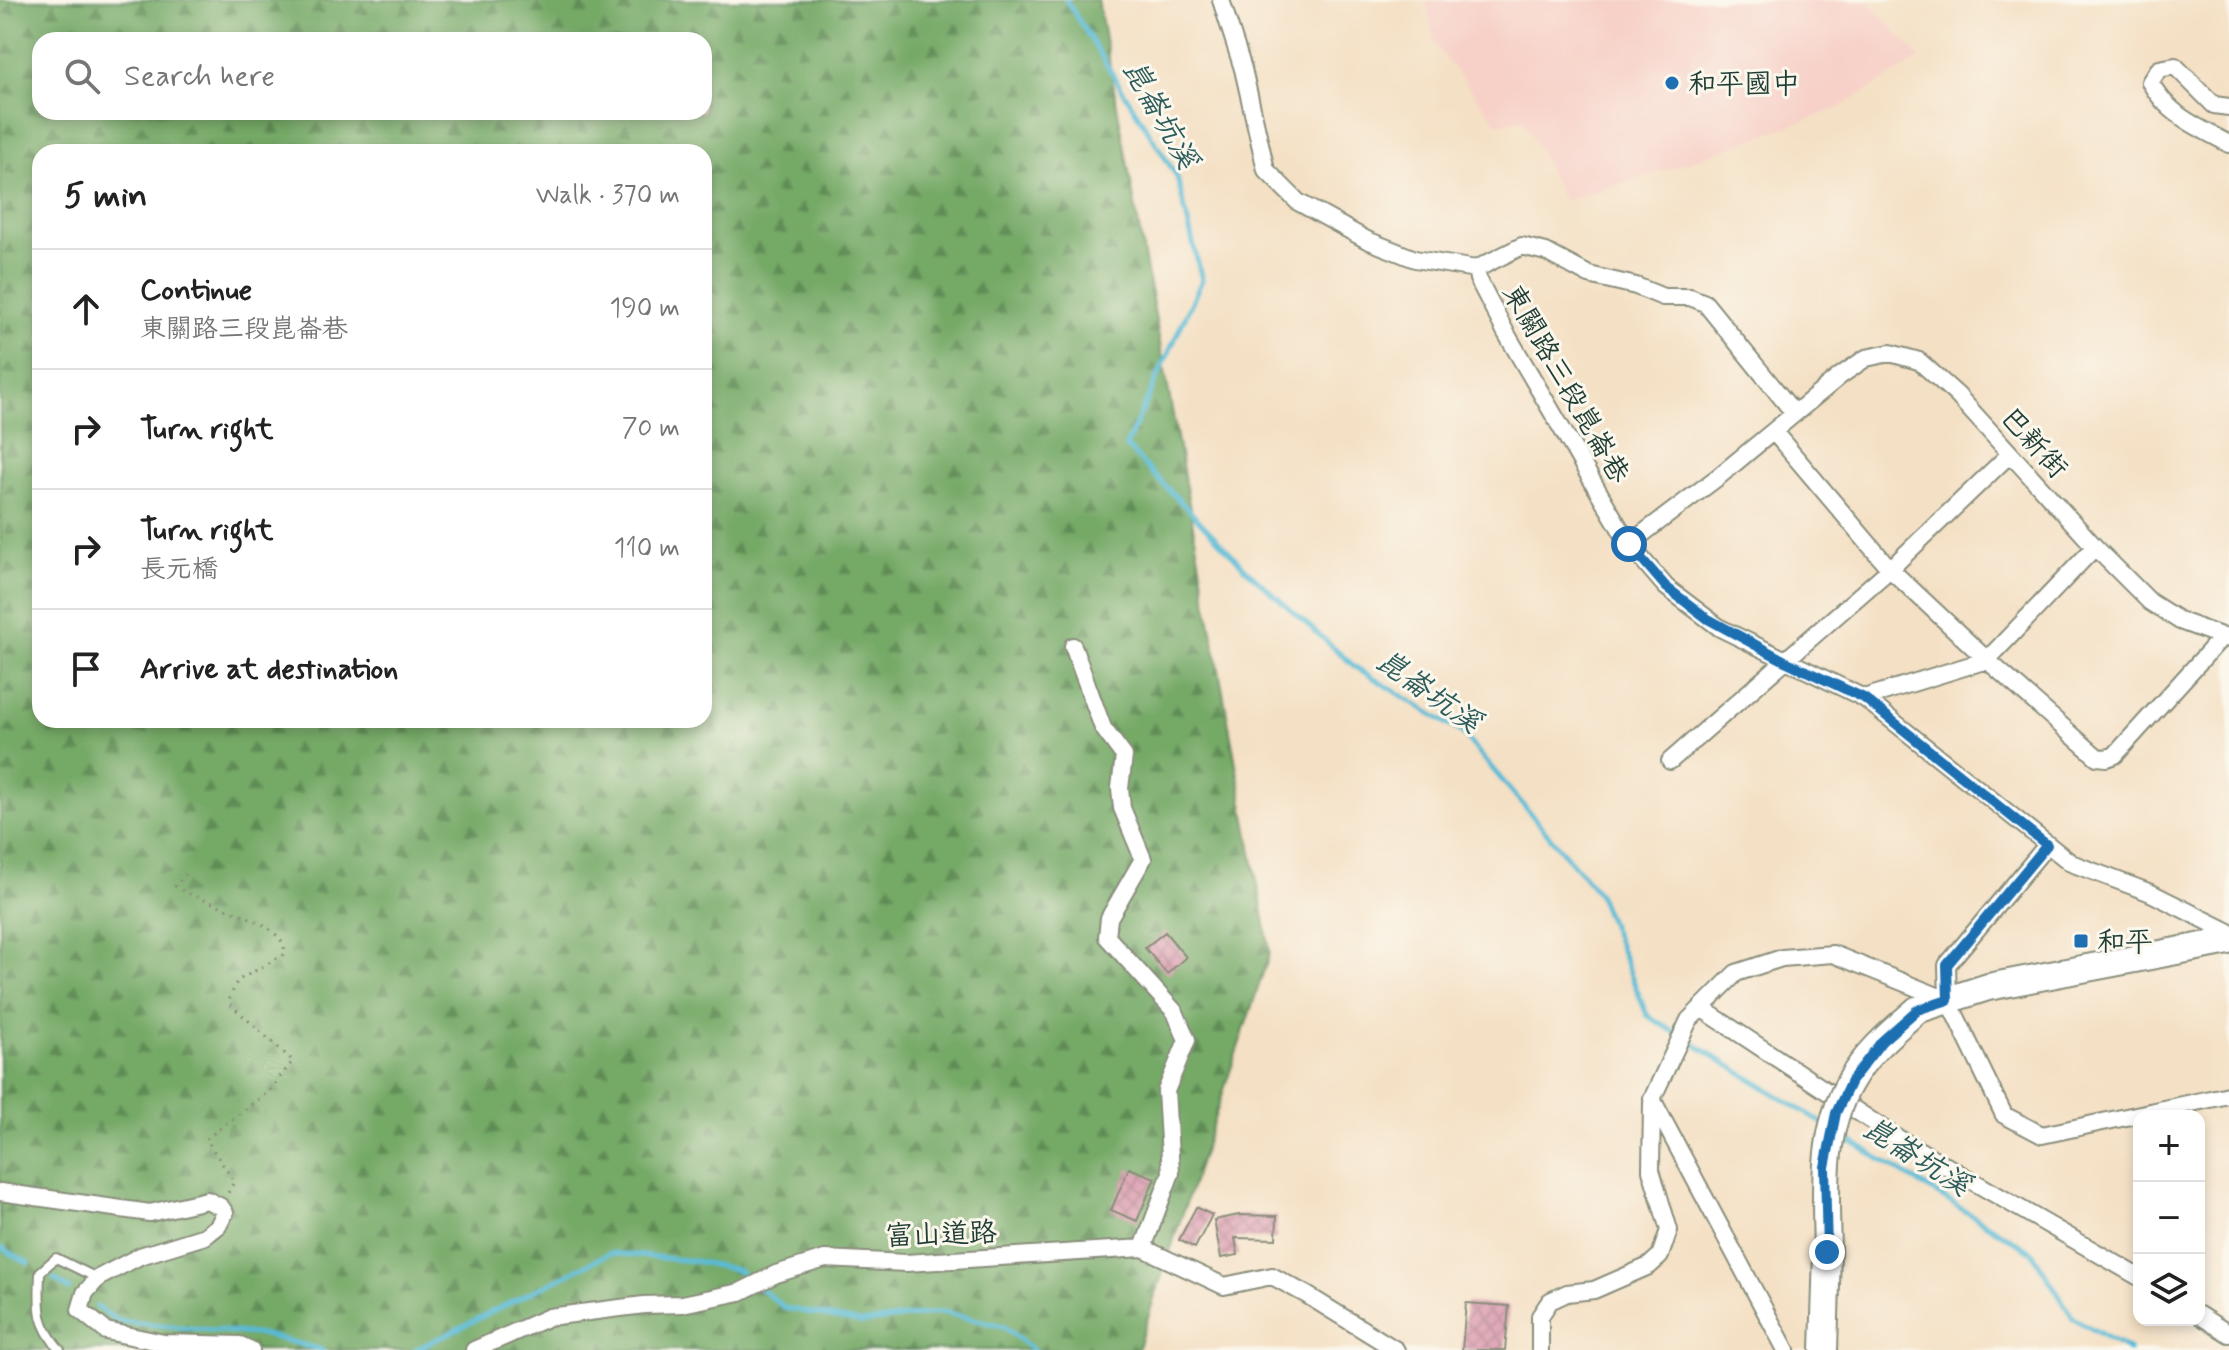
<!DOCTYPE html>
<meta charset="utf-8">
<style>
:root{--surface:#fff;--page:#f2f2f2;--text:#222;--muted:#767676;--line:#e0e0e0}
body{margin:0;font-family:Mynerve,"LXGW WenKai TC",sans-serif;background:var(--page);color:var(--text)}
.controls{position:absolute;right:24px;bottom:24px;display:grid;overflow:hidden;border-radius:16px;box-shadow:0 4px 12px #0003}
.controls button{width:72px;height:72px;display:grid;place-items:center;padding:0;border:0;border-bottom:2px solid var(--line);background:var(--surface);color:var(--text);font:40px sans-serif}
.stop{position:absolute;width:24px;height:24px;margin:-18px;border:6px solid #1f6fb2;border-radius:50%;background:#fff}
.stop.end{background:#1f6fb2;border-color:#fff;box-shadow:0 2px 8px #0008}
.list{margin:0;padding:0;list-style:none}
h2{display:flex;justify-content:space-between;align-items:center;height:104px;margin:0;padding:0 32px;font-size:34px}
h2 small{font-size:26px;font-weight:400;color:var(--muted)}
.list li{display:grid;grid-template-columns:52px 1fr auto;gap:24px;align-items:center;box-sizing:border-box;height:120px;padding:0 32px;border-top:2px solid var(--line)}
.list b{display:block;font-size:30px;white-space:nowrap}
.list p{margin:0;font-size:26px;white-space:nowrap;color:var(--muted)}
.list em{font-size:26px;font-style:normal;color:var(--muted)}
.icon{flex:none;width:44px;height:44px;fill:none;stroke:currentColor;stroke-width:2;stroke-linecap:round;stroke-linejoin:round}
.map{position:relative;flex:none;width:2229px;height:1350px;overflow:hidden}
.search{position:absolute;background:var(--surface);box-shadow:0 4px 12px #0003;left:32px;top:32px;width:680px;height:88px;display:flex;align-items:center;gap:20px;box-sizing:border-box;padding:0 28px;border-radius:24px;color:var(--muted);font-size:30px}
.panel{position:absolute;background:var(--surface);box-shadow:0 4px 12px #0003;left:32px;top:144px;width:680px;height:584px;border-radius:24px}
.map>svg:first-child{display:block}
.built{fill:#f7d1c8}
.forest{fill:url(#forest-firs);stroke:#4a734d;stroke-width:2;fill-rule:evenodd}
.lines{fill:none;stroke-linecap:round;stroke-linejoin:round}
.stream{stroke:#57bad5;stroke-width:5}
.building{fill:url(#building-cross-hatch)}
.lane-casing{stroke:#8a8e7c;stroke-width:12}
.street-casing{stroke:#8a8e7c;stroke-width:20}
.primary-casing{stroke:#8a8e7c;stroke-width:30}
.path{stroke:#8a8e7c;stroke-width:3;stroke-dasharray:2 6;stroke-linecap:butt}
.lane{stroke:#fff;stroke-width:8}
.street{stroke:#fff;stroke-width:16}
.primary{stroke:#fff;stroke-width:26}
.primary-bridge-casing{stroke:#8a8e7c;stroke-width:30;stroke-linecap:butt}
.primary-bridge{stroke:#fff;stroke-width:26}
.route{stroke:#1f6fb2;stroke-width:10}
.poi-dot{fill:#1f6fb2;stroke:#fbf7ec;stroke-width:3}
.labels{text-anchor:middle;stroke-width:6;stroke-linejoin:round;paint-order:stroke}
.poi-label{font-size:28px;fill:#1f3d34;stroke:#fbf7ec;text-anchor:start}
.street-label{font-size:28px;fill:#1f3d34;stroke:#fbf7ec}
.water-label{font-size:30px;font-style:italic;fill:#2d5c5c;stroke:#fbf7ec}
</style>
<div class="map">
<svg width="2229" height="1350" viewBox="0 0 2229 1350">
<defs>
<pattern id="forest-firs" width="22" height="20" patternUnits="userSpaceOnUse" patternTransform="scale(2)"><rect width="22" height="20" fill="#74a966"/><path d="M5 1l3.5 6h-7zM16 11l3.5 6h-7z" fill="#5f8b55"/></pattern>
<pattern id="building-cross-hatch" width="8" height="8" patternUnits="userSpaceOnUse" patternTransform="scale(2)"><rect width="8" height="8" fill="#d78fa7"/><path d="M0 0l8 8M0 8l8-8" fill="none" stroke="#ae7689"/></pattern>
</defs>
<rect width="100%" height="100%" fill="#fbf7ec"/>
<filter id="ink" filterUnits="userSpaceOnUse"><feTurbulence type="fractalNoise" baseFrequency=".0125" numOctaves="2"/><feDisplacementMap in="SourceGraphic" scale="16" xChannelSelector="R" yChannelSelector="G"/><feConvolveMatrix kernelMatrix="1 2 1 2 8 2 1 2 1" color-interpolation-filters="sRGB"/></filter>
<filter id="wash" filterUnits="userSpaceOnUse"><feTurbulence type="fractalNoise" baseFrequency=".006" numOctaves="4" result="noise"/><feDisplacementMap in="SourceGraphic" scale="32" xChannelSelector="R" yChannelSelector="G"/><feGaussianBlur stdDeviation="1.8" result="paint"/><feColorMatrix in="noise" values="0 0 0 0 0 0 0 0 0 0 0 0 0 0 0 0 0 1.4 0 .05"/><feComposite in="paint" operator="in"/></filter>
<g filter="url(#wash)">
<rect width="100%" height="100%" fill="#f4e0c4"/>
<path class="built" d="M1426 0H1867L1920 58 1839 108 1675 167 1564 201 1523 119 1498 124 1435 45Z"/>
<path class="forest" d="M0 0H1098L1270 952 1137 1350H0ZM40 40H704V112H40ZM40 152H704V720H40Z"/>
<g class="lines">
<path class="stream" d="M1066 0 1177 177 1202 280 1126 446 1251 574 1354 666 1462 733 1598 893 1647 1015 1824 1124
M1839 1134 2032 1252 2073 1318 2129 1350
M0 1247 28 1263
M54 1279 69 1289
M97 1307 118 1321 265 1335 322 1350
M415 1350 610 1253 695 1261 737 1270 785 1308 862 1323 943 1312 1003 1326 1033 1350"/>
</g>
<g id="blocks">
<path class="building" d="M1165 932 1186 957 1167 974 1145 948Z
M1129 1168 1155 1178 1137 1221 1111 1210Z
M1196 1207 1212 1215 1195 1248 1179 1240Z
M1239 1215 1277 1216 1276 1239 1235 1238 1238 1255 1221 1258 1214 1220Z
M1466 1303 1509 1306 1505 1350H1462Z"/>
</g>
</g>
<g filter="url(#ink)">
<use href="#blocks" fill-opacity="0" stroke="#8a8e7c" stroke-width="2"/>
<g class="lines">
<defs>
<path id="lane" d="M60 1350C36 1322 39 1308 40 1272L56 1258 97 1278"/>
<path id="street" d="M1221 0 1243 69 1266 170 1298 202 1367 240 1415 259 1476 269
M2229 107 2214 105 2175 66 2159 69 2150 82C2169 116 2196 126 2229 144
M1476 269 1478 279 1506 333 1629 544 1666 587 1720 628 1864 698 2071 863 2151 893 2229 932
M1476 269 1522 246 1546 252 1589 275 1636 286 1663 297H1690L1705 303 1794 413
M1774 432 1890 569 1987 660 2097 757 2107 758 2115 755 2222 637
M1629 544 1718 477 1840 376 1866 358 1890 353 1919 361 1957 395 2095 547 2150 602 2180 621 2229 639
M1073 646 1103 728 1124 756 1120 788 1122 808 1143 859 1109 918 1107 937 1175 1012 1187 1040 1166 1091 1171 1173 1143 1248
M1864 698 1987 660 2095 547
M1670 761 1890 569 2010 454
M2047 845 1947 965 1948 1000 2004 1115 2042 1135 2229 1095
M1701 1008 1896 1137 2139 1277
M0 1192 150 1213 207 1200 221 1207 225 1213 218 1226 205 1236 140 1256 98 1278 85 1293 80 1310 106 1331 164 1343 240 1345 251 1350
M2199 1315 2229 1334
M474 1350 549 1317 644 1305 682 1304 740 1292 776 1274 825 1259 906 1263 1143 1248 1224 1286 1272 1276 1307 1295 1396 1350
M1540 1350V1316L1550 1301 1567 1293 1594 1290 1649 1266 1660 1256 1669 1230 1651 1170 1652 1103
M1786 1350 1652 1099 1689 1020 1736 973 1782 958 1833 954 1947 1000"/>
<path id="primary" d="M1917 1010 1988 987 2229 941
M1824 1350 1827 1252"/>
</defs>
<use href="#lane" class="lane-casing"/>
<use href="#street" class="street-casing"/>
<use href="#primary" class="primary-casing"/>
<path class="path" d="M186 874 175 886C202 904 266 915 282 942 285 945 284 950 285 954L237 981 228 1002 293 1061 268 1092 206 1139 234 1182 228 1193"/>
<use href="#lane" class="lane"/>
<use href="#street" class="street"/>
<use href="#primary" class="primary"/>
<defs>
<path id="primary-bridge" d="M1827 1252C1826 1195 1820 1134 1850 1082 1866 1053 1893 1031 1917 1010"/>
</defs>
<use href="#primary-bridge" class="primary-bridge-casing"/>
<use href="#primary-bridge" class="primary-bridge"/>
</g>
</g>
<g class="lines" filter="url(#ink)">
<path class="route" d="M1629 544 1666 587 1708 619 1785 661 1864 698 2047 845 1947 965 1948 1000 1917 1010 1882 1041 1851 1081 1836 1113 1825 1167 1827 1252"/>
</g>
<g class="poi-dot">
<circle cx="1672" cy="83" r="8"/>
<rect x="2073" y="933" width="16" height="16" rx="4"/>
</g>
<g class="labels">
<g class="poi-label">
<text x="1688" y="93">和平國中</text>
<text x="2097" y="951">和平</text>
</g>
<g class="street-label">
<text transform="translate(1567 383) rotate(60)" y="10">東關路三段崑崙巷</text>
<text transform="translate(2035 442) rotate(48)" y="10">巴新街</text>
<text transform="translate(941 1233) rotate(-2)" y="10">富山道路</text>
</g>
<g class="water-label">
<text transform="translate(1161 114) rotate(60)" y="10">崑崙坑溪</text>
<text transform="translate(1429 691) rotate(35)" y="10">崑崙坑溪</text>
<text transform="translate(1917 1156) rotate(32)" y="10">崑崙坑溪</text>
</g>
</g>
</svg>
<div class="controls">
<button>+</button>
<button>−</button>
<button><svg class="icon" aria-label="layers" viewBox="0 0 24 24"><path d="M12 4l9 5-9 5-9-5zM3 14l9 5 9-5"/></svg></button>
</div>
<div class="stop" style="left:1629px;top:544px"></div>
<div class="stop end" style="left:1827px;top:1252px"></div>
<div class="search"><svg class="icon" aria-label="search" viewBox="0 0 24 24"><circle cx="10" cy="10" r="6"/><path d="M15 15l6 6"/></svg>Search here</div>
<section class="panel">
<h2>5 min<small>Walk · 370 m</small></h2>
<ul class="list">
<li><svg class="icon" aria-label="ahead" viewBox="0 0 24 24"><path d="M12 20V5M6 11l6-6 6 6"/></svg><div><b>Continue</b><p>東關路三段崑崙巷</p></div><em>190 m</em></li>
<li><svg class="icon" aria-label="right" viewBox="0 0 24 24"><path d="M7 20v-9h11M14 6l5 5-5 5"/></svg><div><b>Turn right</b></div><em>70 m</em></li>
<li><svg class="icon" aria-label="right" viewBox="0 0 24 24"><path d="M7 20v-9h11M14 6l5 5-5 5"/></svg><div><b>Turn right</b><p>長元橋</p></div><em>110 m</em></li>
<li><svg class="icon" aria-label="arrive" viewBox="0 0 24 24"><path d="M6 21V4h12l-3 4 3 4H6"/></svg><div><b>Arrive at destination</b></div></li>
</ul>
</section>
</div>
